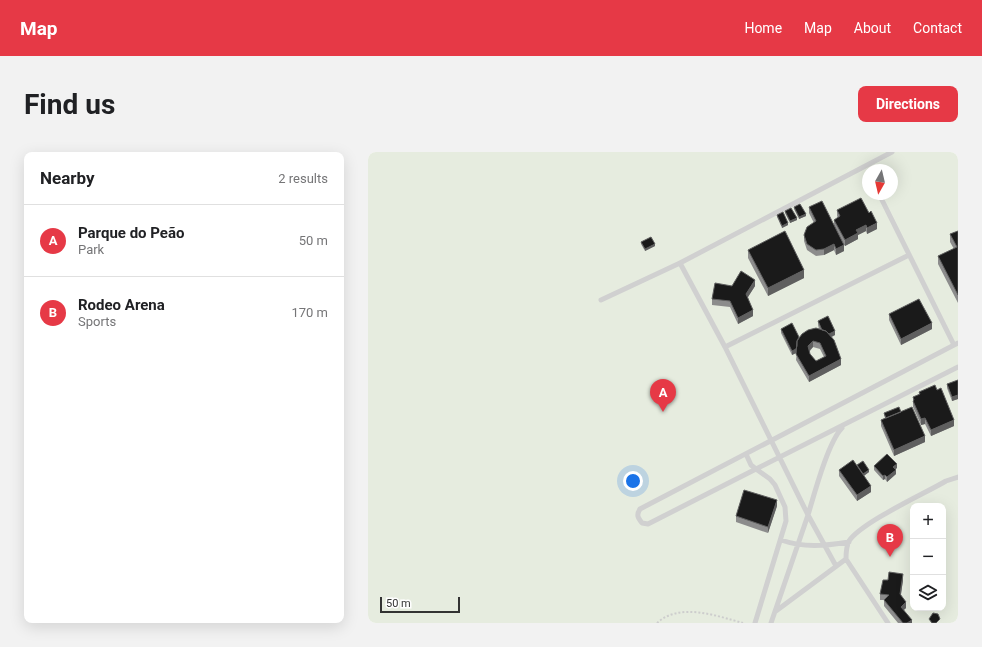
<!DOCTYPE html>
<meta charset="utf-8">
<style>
:root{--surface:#fff;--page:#f2f2f2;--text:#202124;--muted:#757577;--line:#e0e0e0;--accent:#e63946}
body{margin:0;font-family:Roboto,sans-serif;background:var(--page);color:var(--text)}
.controls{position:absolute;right:12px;bottom:12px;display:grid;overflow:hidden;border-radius:8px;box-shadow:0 4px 16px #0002}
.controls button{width:36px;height:36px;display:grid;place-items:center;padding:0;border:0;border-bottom:1px solid var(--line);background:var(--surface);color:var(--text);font:20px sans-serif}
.compass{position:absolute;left:494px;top:12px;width:36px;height:36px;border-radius:50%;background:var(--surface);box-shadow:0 4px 16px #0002;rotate:188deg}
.scale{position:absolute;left:12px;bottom:10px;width:80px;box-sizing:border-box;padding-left:4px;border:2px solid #333;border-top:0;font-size:11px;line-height:14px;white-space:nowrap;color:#333;-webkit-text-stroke:3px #fff;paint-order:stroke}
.you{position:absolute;left:265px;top:329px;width:14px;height:14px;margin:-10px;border:3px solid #fff;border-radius:50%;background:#1a73e8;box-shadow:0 0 0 6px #1a73e833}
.badge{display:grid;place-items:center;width:26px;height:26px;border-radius:50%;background:var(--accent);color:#fff;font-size:13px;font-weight:700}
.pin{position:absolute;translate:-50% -33px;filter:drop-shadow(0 1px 2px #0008)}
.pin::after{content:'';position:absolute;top:21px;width:14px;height:12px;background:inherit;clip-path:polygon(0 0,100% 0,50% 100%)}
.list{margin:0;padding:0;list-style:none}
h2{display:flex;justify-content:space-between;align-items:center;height:52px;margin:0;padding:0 16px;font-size:17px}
h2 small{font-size:13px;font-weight:400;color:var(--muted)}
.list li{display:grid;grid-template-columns:26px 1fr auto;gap:12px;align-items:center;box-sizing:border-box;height:72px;padding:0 16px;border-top:1px solid var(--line)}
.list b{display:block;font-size:15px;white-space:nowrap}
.list p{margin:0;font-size:13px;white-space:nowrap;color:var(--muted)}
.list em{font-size:13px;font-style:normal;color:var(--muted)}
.icon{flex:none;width:22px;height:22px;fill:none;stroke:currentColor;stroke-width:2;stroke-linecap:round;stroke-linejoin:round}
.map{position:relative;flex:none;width:590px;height:471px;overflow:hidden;border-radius:8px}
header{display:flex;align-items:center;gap:24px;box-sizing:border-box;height:56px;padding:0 20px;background:var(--accent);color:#fff}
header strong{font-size:19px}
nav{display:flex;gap:22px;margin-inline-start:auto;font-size:14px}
.intro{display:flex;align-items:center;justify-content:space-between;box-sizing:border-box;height:96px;padding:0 24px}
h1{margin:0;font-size:28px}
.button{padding:10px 18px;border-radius:8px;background:var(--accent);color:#fff;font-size:14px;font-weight:700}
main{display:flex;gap:24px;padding:0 24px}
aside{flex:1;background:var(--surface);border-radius:8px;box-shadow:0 4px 16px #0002}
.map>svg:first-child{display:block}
.green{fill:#e6ecdf;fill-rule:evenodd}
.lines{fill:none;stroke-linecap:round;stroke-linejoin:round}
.path{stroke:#cdcdcd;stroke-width:2;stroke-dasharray:2 2;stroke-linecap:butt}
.service{stroke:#d0d0d0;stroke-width:5}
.wall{fill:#8c8c8c;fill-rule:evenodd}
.shaded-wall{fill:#5f5f5f}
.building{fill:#1a1a1a;stroke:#5f5f5f;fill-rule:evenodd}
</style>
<header>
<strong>Map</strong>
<nav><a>Home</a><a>Map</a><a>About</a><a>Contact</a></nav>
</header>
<div class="intro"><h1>Find us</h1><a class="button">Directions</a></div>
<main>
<aside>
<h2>Nearby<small>2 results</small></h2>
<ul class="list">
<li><span class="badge">A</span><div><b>Parque do Peão</b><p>Park</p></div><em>50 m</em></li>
<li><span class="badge">B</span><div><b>Rodeo Arena</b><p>Sports</p></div><em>170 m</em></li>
</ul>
</aside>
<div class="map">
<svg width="590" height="471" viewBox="0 0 590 471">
<rect width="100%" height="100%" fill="#fff"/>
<path class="green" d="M0 0H590V471H0ZM500 18H524V42H500ZM545 354H575V456H545Z"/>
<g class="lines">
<path class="path" d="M289 471C312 450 349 464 375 471"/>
<path class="service" d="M511 42 586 193
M233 148 312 111
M357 195 541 103
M378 302 383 313 388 317 590 215
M413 388C436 396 456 394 481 390
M468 414 440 363C446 343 460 290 474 276
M408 459 478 407
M387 471 418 369 417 355 407 333 402 327 388 317 280 372 274 371C270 366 268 363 272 357L590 191
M403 471 440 363 357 195 312 111 524 0
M520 471 478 407C478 401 478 395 481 389 494 370 556 342 578 329L590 325"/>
</g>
<path class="wall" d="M426 55 438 64 431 67 426 57Z
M441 55 466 73V68L470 66 469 64V58L509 77 499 82 498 79 490 83V87L477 94 476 93V99L468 103 466 98 456 103 448 104 439 98 436 89V83L446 71 441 61Z
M417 59 429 68 422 71 417 61Z
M409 63 420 73 414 76 409 65Z
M590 79V151L570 112V104L586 97 582 90V82Z
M273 90 287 94 277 99 273 92Z
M380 98 436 126 400 144 380 106Z
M364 134H387L380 145 385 164 370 172 362 155 344 153V147Z
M521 162 564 177 533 193 521 168Z
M450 169 467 183 464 185 473 213 441 230 428 208 429 198 428 201 424 203 413 181V177L431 185 451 177 450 173ZM445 195 452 197 456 205 448 209 442 202V199Z
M590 228V247L584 249 579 236V232Z
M551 240 586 274 563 284 557 272 553 273 545 255V245L551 243Z
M533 260 557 290 526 304 513 274V268L517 266 516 263V261Z
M489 313 501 320 496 324 503 340 489 349 471 324V318Z
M506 314 529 316 527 317 528 322 519 330 517 327 515 328 506 318Z
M409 354 400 381 368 370V364Z
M520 428H535L533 443 538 456 536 458 544 471H530L516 454V448H512V442Z"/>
<path class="shaded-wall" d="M438 62V64L431 67V65Z
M429 66V68L422 71V69Z
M420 71V73L414 76V74Z
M509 71V77L499 82V76Z
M498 73V79L490 83V87L477 94V88L488 78Z
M287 92V94L277 99V97Z
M466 92V98L456 103V97Z
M476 93V99L468 103V97Z
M436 118V126L400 144V136Z
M387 128V134L378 148V142Z
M385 158V164L370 172V166Z
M564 171V177L533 193V187Z
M467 179V183L460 186V182Z
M445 189V195L440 200V194Z
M432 190 428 201 424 203V199Z
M473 207V213L441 230V224Z
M590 243V247L584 249V245Z
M557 266V272L553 273V267Z
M586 268V274L563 284V278Z
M557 284V290L526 304V298Z
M529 312V316L525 319V315Z
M501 318V320L494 325V323Z
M528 318V322L519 330V325Z
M517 323V327L515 328V324Z
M503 334V340L489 349V343Z
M409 348V354L400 381V375Z
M535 422V428L532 448V442Z
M538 450V456L533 460V455Z
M544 468V471H539Z"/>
<path class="building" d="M493 46 501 61 503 59 509 71 499 76 498 73 488 78 490 81 477 88 466 68 472 64 469 58Z
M454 49 476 93 468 97 466 92 456 97 448 98 439 92 436 83 439 75 448 69 441 55Z
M432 52 438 62 431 65 426 55Z
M423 56 429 66 422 69 417 59Z
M415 60 420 71 414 74 409 63Z
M417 79 436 118 400 136 380 98Z
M590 79V143L570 104 589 95 582 82Z
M283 85 287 92 277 97 273 90Z
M373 119 387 128 378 142 385 158 370 166 362 149 344 147 347 131 364 134Z
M551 147 564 171 533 187 521 162Z
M460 164 467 179 461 182 458 179 454 178 450 169Z
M424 171 431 185 429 189V194L428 197 424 199 413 177Z
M448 176 458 179 466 188 473 207 441 224 428 202 429 189 434 182 440 178ZM445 189 452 191 458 204 448 209 442 202 440 194Z
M590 228V243L584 245 579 232Z
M567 233 569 238 573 236 586 268 563 278 557 266 553 267 545 249 546 248 545 245 552 242 551 240Z
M531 255 533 260 518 266 516 261Z
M544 255 557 284 526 298 513 268Z
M519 302 529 312 525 315 528 318 519 325 517 323 515 324 506 314Z
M485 308 503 334 489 343 471 318Z
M495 309 501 318 495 322 489 313Z
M376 338 409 348 400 375 368 364Z
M521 420 535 422 532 442 538 450 533 455 544 468 539 471H535L516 448 521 443 512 442 515 428H520Z
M565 461 570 462 572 467 568 471H564L561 467Z"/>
</svg>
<div class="controls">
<button>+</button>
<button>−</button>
<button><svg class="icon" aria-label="layers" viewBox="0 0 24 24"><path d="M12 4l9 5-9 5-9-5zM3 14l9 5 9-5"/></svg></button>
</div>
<svg class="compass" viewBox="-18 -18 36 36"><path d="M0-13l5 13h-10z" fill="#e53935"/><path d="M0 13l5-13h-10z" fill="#757577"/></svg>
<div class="scale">50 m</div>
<div class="you"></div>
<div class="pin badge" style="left:295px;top:260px">A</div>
<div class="pin badge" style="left:522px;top:405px">B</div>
</div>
</main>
